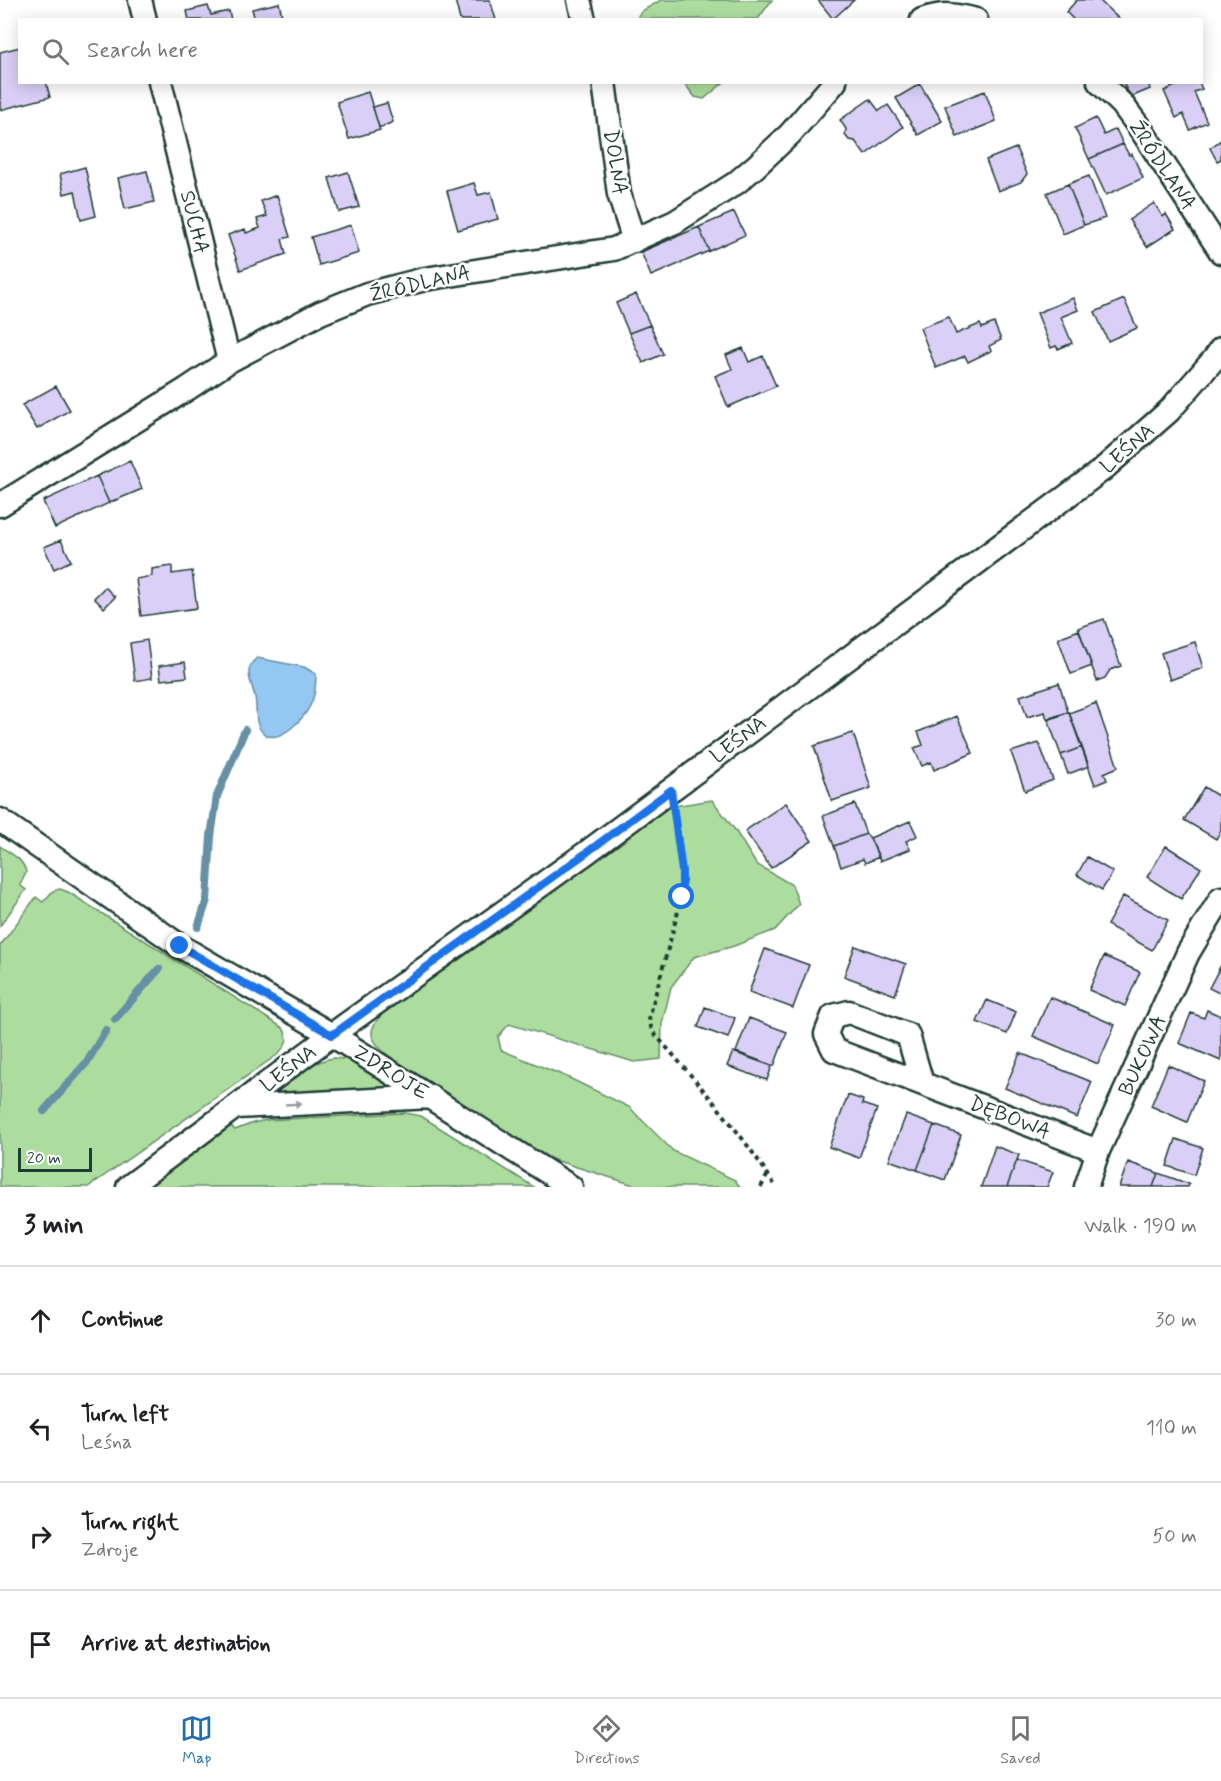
<!DOCTYPE html>
<meta charset="utf-8">
<style>
:root{--surface:#fff;--page:#f2f2f2;--text:#202124;--muted:#757577;--line:#e0e0e0;--accent:#1f6fb2}
body{margin:0;font-family:Mynerve,sans-serif;background:var(--page);color:var(--text)}
.scale{position:absolute;left:18px;bottom:15px;width:74px;box-sizing:border-box;padding-left:6px;border:3px solid #1f3d34;border-top:0;font-size:16px;line-height:21px;white-space:nowrap;color:#1f3d34;-webkit-text-stroke:4px #fff;paint-order:stroke}
.stop{position:absolute;width:18px;height:18px;margin:-14px;border:4px solid #1a73e8;border-radius:50%;background:#fff}
.stop.end{background:#1a73e8;border-color:#fff;box-shadow:0 2px 6px #0008}
.list{margin:0;padding:0;list-style:none}
h2{display:flex;justify-content:space-between;align-items:center;height:78px;margin:0;padding:0 24px;font-size:26px}
h2 small{font-size:20px;font-weight:400;color:var(--muted)}
.list li{display:grid;grid-template-columns:39px 1fr auto;gap:18px;align-items:center;box-sizing:border-box;height:108px;padding:0 24px;border-top:2px solid var(--line)}
.list b{display:block;font-size:22px;white-space:nowrap}
.list p{margin:0;font-size:20px;white-space:nowrap;color:var(--muted)}
.list em{font-size:20px;font-style:normal;color:var(--muted)}
.icon{flex:none;width:33px;height:33px;fill:none;stroke:currentColor;stroke-width:2;stroke-linecap:round;stroke-linejoin:round}
.map{position:relative;flex:none;width:1221px;height:1187px;overflow:hidden}
.search{position:absolute;background:var(--surface);box-shadow:0 3px 15px #0003;left:18px;right:18px;top:18px;height:66px;display:flex;align-items:center;gap:15px;box-sizing:border-box;padding:0 21px;border-radius:0px;color:var(--muted);font-size:22px}
.sheet{height:510px;background:var(--surface)}
nav{display:flex;justify-content:space-around;align-items:center;box-sizing:border-box;height:84px;border-top:2px solid var(--line);background:var(--surface);font-size:16px;color:var(--muted)}
nav a{display:grid;justify-items:center;gap:3px}
nav .on{color:var(--accent)}
.map>svg:first-child{display:block}
.green{fill:#addd9e;stroke:#668d69;stroke-width:1.5}
.water{fill:#94c7f1;stroke:#6590a5;stroke-width:1.5}
.lines{fill:none;stroke-linecap:round;stroke-linejoin:round}
.stream{stroke:#6590a5;stroke-width:8}
.building{fill:#dacff7;stroke:#1f3d34;stroke-width:1.5}
.minor-casing{stroke:#1f3d34;stroke-width:27}
.path{stroke:#1f3d34;stroke-width:4;stroke-dasharray:4.5 4.5;stroke-linecap:butt}
.minor{stroke:#fff;stroke-width:22}
.oneway{fill:#8f9e9a}
.route{stroke:#1a73e8;stroke-width:8}
.labels{text-anchor:middle;stroke-width:5;stroke-linejoin:round;paint-order:stroke}
.street-label{font-size:21px;fill:#1f3d34;stroke:#fff}
</style>
<div class="map">
<svg width="1221" height="1187" viewBox="0 0 1221 1187">
<rect width="100%" height="100%" fill="#fff"/>
<filter id="ink" filterUnits="userSpaceOnUse"><feTurbulence type="fractalNoise" baseFrequency=".0167" numOctaves="2"/><feDisplacementMap in="SourceGraphic" scale="12" xChannelSelector="R" yChannelSelector="G"/><feConvolveMatrix kernelMatrix="1 2 1 2 8 2 1 2 1" color-interpolation-filters="sRGB"/></filter>
<g filter="url(#ink)">
<path class="green" d="M661 0H772L758 19H639L638 16 642 11Z
M684 83H723L704 99 695 97Z
M712 800 735 830 756 864 792 885 799 904 775 930 734 946 694 957 671 987 662 1024 661 1059 634 1062 509 1024 498 1037 501 1050 567 1077 629 1107 673 1151 735 1180 740 1187H640L542 1156 391 1058C365 1037 367 1029 389 1007L661 808Z
M0 846C11 854 24 859 26 873L20 885 26 890 0 926Z
M60 889 68 892 283 1028C290 1040 286 1046 277 1055L88 1187H0V946L36 897 43 902 53 891Z
M334 1058 353 1060 393 1086V1090L275 1096 273 1093C292 1079 310 1061 334 1058Z
M405 1113 421 1116 534 1187H146L230 1125 235 1130 253 1123 267 1120Z"/>
<path class="water" d="M257 658 304 667 316 674C316 685 315 697 310 706 304 718 281 743 266 735 252 726 258 709 255 697 252 683 242 669 257 658Z"/>
<g class="lines">
<path class="stream" d="M198 927 207 900 211 836 217 796 245 730
M115 1019 159 969
M44 1111 87 1062 106 1030"/>
</g>
<path class="building" d="M455 0H490L496 20H460Z
M818 0H854L833 19Z
M1077 0H1099L1120 20H1074L1066 12Z
M279 3 283 20H255L252 9Z
M208 6 211 15 229 11 231 20H189L187 11Z
M20 47V82H46L50 97 0 110V52Z
M1148 82 1150 89 1131 97 1123 83Z
M1184 82H1199L1202 89 1194 92 1207 122 1190 130 1183 114 1176 118 1164 91Z
M920 84 942 121 918 135 896 98Z
M985 91 996 121 957 137 945 106Z
M368 92 380 130 349 139 337 102Z
M870 99 879 111 888 105 903 127 865 155 855 141 849 140 845 135 846 129 840 120Z
M387 103 393 122 379 128 373 107Z
M1096 118 1104 135 1116 129 1123 144 1089 159 1075 128Z
M1221 140V159L1217 161 1210 148Z
M1123 144 1129 155 1132 154 1143 178 1106 195 1089 159Z
M1016 148 1027 174 1021 182 998 191 986 160Z
M85 167 96 216 81 220 75 191 64 194 60 174Z
M147 171 154 202 125 209 118 178Z
M348 172 359 207 339 212 329 178Z
M1089 176 1105 218 1084 225 1068 184Z
M474 183 478 195 491 192 498 219 458 230 447 191Z
M1068 184 1084 225 1063 234 1047 193Z
M277 195 290 237 282 239 286 254 240 270 228 235 245 229 246 233 260 228 257 219 267 216 261 201Z
M1154 203 1163 217 1166 214 1175 229 1147 247 1129 220Z
M734 212 745 235 709 251 699 227Z
M351 225 359 253 319 265 311 237Z
M699 227 709 251 651 276 641 252Z
M636 294 650 325 629 333 616 303Z
M1073 298 1078 310 1061 317 1072 343 1058 349 1056 346 1051 348 1037 313Z
M1124 299 1137 328 1108 341 1095 312Z
M949 317 956 334 980 324 982 328 994 323 1001 340 989 346 991 351 968 362 965 356 936 368 920 328Z
M650 325 663 354 643 363 629 333Z
M743 348 749 362 763 356 776 386 728 407 715 376 732 369 726 355Z
M56 386 70 410 37 429 22 405Z
M130 461 142 489 109 503 97 476Z
M97 476 109 503 55 528 43 501Z
M61 540 71 561 54 569 44 547Z
M172 566V574L192 571 197 608 141 616 136 579 152 576V569Z
M105 587 115 597 104 608 94 598Z
M1104 619 1121 666 1110 670 1105 678 1097 681 1078 628Z
M1079 630 1092 666 1071 674 1058 638Z
M147 640 152 678 135 681 130 643Z
M1195 642 1203 668 1170 680 1161 653Z
M185 662 187 677 161 680 159 666Z
M1059 683 1068 712 1047 719 1045 712 1027 717 1020 696Z
M1096 703 1118 767 1104 773 1107 780 1095 785 1069 713Z
M1069 712 1082 747 1061 755 1048 720Z
M957 716 973 753 934 770 931 762 922 766 914 748 923 745 918 732Z
M853 733 871 788 832 801 814 746Z
M1039 743 1053 780 1025 791 1011 752Z
M1082 747 1089 766 1068 774 1061 755Z
M1204 787 1221 798V830L1216 839 1184 820Z
M786 803 812 841 771 868 745 831Z
M855 804 866 834 834 846 823 816Z
M910 821 917 836 906 841 910 849 880 861 870 838Z
M866 834 870 838 879 857 865 863 863 859 841 867 834 846Z
M1166 846 1201 868 1181 899 1147 877Z
M1087 857 1113 872 1102 890 1077 875Z
M1123 896 1168 920 1152 950 1107 925Z
M855 946 906 964 895 995 844 976Z
M765 949 809 965 793 1008 749 992Z
M1104 956 1140 972 1125 1006 1089 990Z
M1221 965V994L1209 988Z
M1050 997 1115 1025 1098 1064 1033 1036Z
M987 1000 1016 1012 1007 1034 977 1022Z
M705 1007 735 1018 728 1038 698 1027Z
M1207 1010 1221 1016V1061L1179 1043 1191 1013 1204 1018Z
M749 1018 787 1032 774 1066 736 1052Z
M733 1052 772 1066 767 1080 727 1066Z
M1020 1053 1092 1082 1077 1118 1005 1088Z
M1168 1065 1204 1081 1187 1122 1151 1106Z
M848 1095 863 1100 862 1104 877 1109 859 1158 829 1147Z
M906 1115 934 1125 917 1170 889 1160Z
M934 1125 961 1135 945 1180 917 1170Z
M1176 1139 1203 1148 1194 1175 1167 1166Z
M995 1146 1019 1155 1017 1160 1007 1187H981Z
M1017 1160 1053 1172 1047 1187H1007Z
M1128 1162 1158 1173 1153 1187H1119Z
M1158 1173 1189 1184 1188 1187H1153Z"/>
<g class="lines">
<defs>
<path id="minor" d="M140 0 145 20
M579 0 584 20
M922 20C941 13 956 14 976 20
M160 82 229 361
M604 82 619 194 634 241
M1099 82 1122 104 1142 131 1221 252
M0 505 187 389 229 361 320 313 367 294 425 279 614 249 675 222 736 183 756 166 790 134 835 82
M0 820 180 946 332 1035 571 1187
M922 1083 908 1035 849 1012 833 1016 826 1034 834 1050 1098 1151
M236 1107 431 1097
M128 1187 344 1026 586 853 1102 470 1169 411 1215 358 1221 349
M1086 1187 1098 1151 1188 953 1221 898"/>
</defs>
<use href="#minor" class="minor-casing"/>
<path class="path" d="M674 814 682 871V897L649 1018 652 1031C696 1081 740 1130 776 1187
M761 1187 768 1174"/>
<use href="#minor" class="minor"/>
</g>
<defs><path id="oneway-solid" d="M-6-.8H1V-3.2L6.5 0L1 3.2V.8H-6Z" transform="scale(1.5)"/></defs>
<use class="oneway" href="#oneway-solid" transform="translate(294 1104) rotate(-3)"/>
</g>
<g class="lines" filter="url(#ink)">
<path class="route" d="M180 946 332 1035 586 853 671 790 682 871V897"/>
</g>
<g class="labels">
<g class="street-label">
<text transform="translate(616 162) rotate(81)" y="7">DOLNA</text>
<text transform="translate(1163 165) rotate(56)" y="7">ŹRÓDLANA</text>
<text transform="translate(195 222) rotate(76)" y="7">SUCHA</text>
<text transform="translate(420 283) rotate(-13)" y="7">ŹRÓDLANA</text>
<text transform="translate(1127 448) rotate(-41)" y="7">LEŚNA</text>
<text transform="translate(738 739) rotate(-37)" y="7">LEŚNA</text>
<text transform="translate(1142 1055) rotate(-65)" y="7">BUKOWA</text>
<text transform="translate(288 1068) rotate(-37)" y="7">LEŚNA</text>
<text transform="translate(391 1072) rotate(32)" y="7">ZDROJE</text>
<text transform="translate(1010 1117) rotate(21)" y="7">DĘBOWA</text>
</g>
</g>
</svg>
<div class="scale">20 m</div>
<div class="stop" style="left:682px;top:897px"></div>
<div class="stop end" style="left:180px;top:946px"></div>
<div class="search"><svg class="icon" aria-label="search" viewBox="0 0 24 24"><circle cx="10" cy="10" r="6"/><path d="M15 15l6 6"/></svg>Search here</div>
</div>
<section class="sheet">
<h2>3 min<small>Walk · 190 m</small></h2>
<ul class="list">
<li><svg class="icon" aria-label="ahead" viewBox="0 0 24 24"><path d="M12 20V5M6 11l6-6 6 6"/></svg><div><b>Continue</b></div><em>30 m</em></li>
<li><svg class="icon" aria-label="left" viewBox="0 0 24 24"><path d="M17 20v-9H6M10 6l-5 5 5 5"/></svg><div><b>Turn left</b><p>Leśna</p></div><em>110 m</em></li>
<li><svg class="icon" aria-label="right" viewBox="0 0 24 24"><path d="M7 20v-9h11M14 6l5 5-5 5"/></svg><div><b>Turn right</b><p>Zdroje</p></div><em>50 m</em></li>
<li><svg class="icon" aria-label="arrive" viewBox="0 0 24 24"><path d="M6 21V4h12l-3 4 3 4H6"/></svg><div><b>Arrive at destination</b></div></li>
</ul>
</section>
<nav>
<a class="on"><svg class="icon" aria-label="map" viewBox="0 0 24 24"><path d="M3 6l6-2 6 2 6-2v14l-6 2-6-2-6 2zM9 4v14M15 6v14"/></svg>Map</a>
<a><svg class="icon" aria-label="directions" viewBox="0 0 24 24"><path d="M12 3l9 9-9 9-9-9zM9 14v-3h6M13 9l2 2-2 2"/></svg>Directions</a>
<a><svg class="icon" aria-label="saved" viewBox="0 0 24 24"><path d="M7 4h10v16l-5-4-5 4z"/></svg>Saved</a>
</nav>
